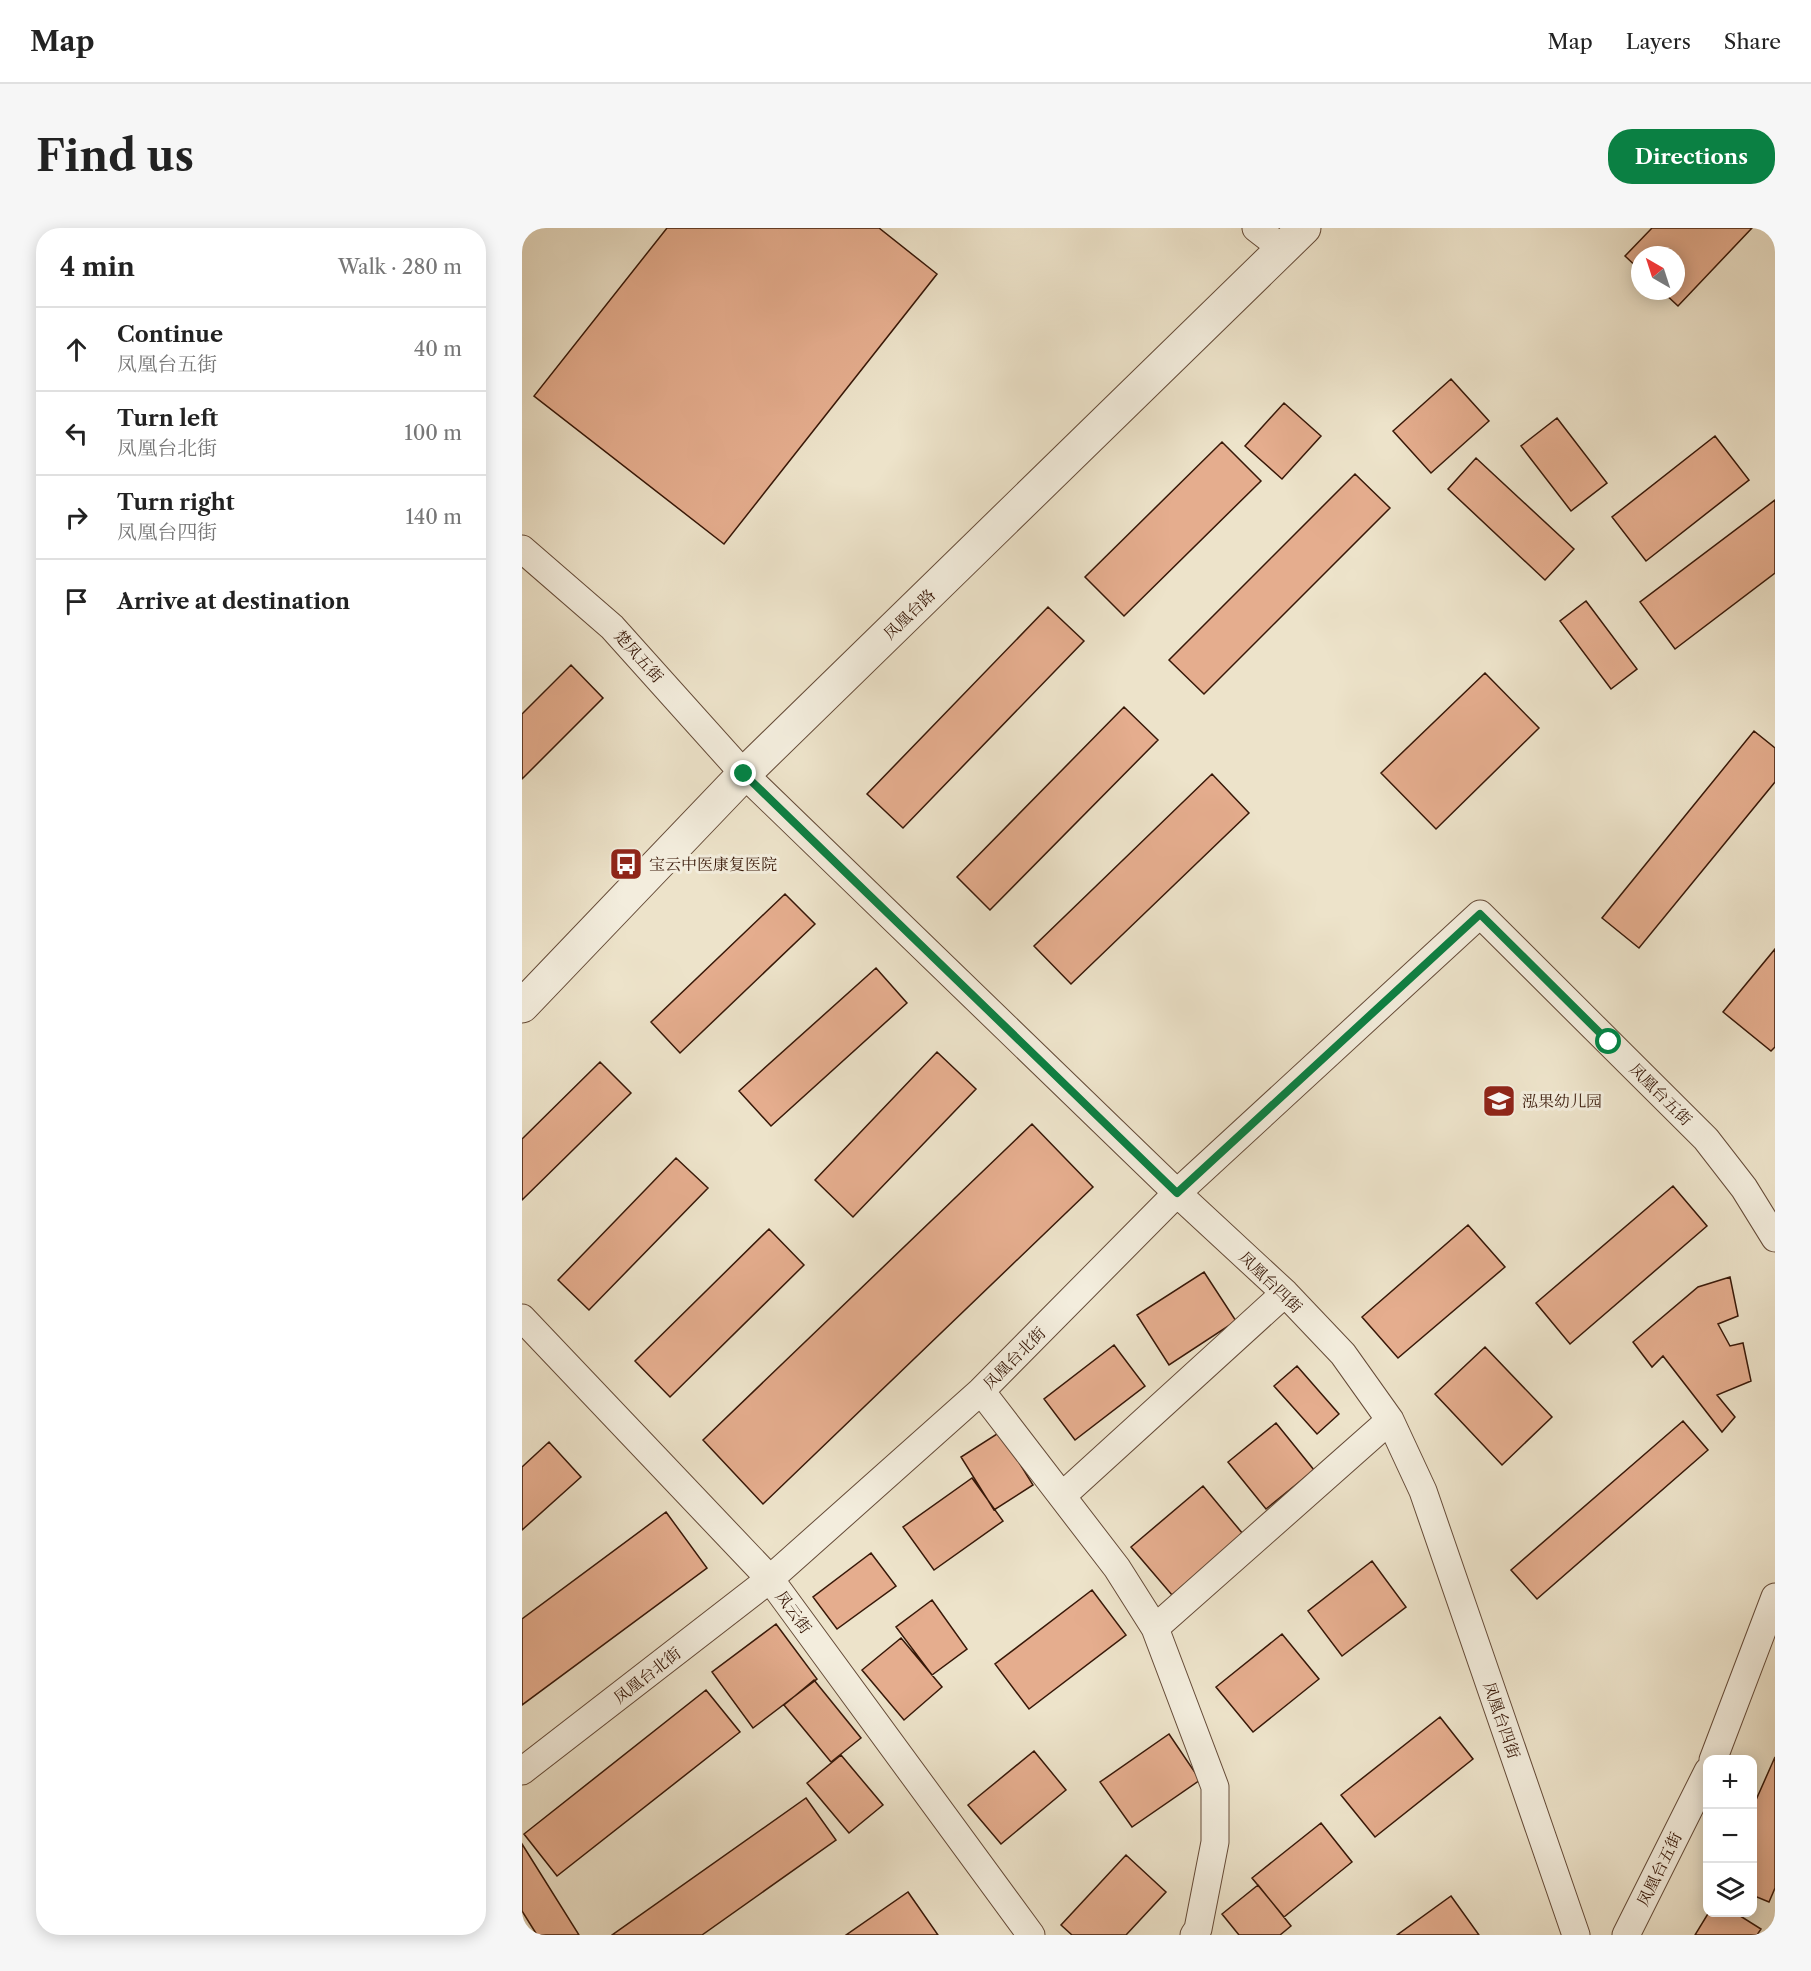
<!DOCTYPE html>
<meta charset="utf-8">
<style>
:root{--surface:#fff;--page:#f6f6f6;--text:#222;--muted:#767676;--line:#e0e0e0;--accent:#0b8043}
body{margin:0;font-family:"Libre Caslon Text","Noto Serif SC",serif;background:var(--page);color:var(--text)}
.controls{position:absolute;right:18px;bottom:18px;display:grid;overflow:hidden;border-radius:12px;box-shadow:0 3px 15px #0003}
.controls button{width:54px;height:54px;display:grid;place-items:center;padding:0;border:0;border-bottom:2px solid var(--line);background:var(--surface);color:var(--text);font:30px sans-serif}
.compass{position:absolute;left:1109px;top:18px;width:54px;height:54px;border-radius:50%;background:var(--surface);box-shadow:0 3px 15px #0003;rotate:321deg}
.stop{position:absolute;width:18px;height:18px;margin:-14px;border:4px solid #0b8043;border-radius:50%;background:#fff}
.stop.end{background:#0b8043;border-color:#fff;box-shadow:0 2px 6px #0008}
.list{margin:0;padding:0;list-style:none}
h2{display:flex;justify-content:space-between;align-items:center;height:78px;margin:0;padding:0 24px;font-size:26px}
h2 small{font-size:20px;font-weight:400;color:var(--muted)}
.list li{display:grid;grid-template-columns:39px 1fr auto;gap:18px;align-items:center;box-sizing:border-box;height:84px;padding:0 24px;border-top:2px solid var(--line)}
.list b{display:block;font-size:22px;white-space:nowrap}
.list p{margin:0;font-size:20px;white-space:nowrap;color:var(--muted)}
.list em{font-size:20px;font-style:normal;color:var(--muted)}
.icon{flex:none;width:33px;height:33px;fill:none;stroke:currentColor;stroke-width:2;stroke-linecap:round;stroke-linejoin:round}
.map{position:relative;flex:none;width:1253px;height:1707px;overflow:hidden;border-radius:24px}
header{display:flex;align-items:center;gap:36px;box-sizing:border-box;height:84px;padding:0 30px;background:var(--surface);border-bottom:2px solid var(--line)}
header strong{font-size:28px}
nav{display:flex;gap:33px;margin-inline-start:auto;font-size:21px}
.intro{display:flex;align-items:center;justify-content:space-between;box-sizing:border-box;height:144px;padding:0 36px}
h1{margin:0;font-size:42px}
.button{padding:15px 27px;border-radius:24px;background:var(--accent);color:#fff;font-size:21px;font-weight:700}
main{display:flex;gap:36px;padding:0 36px}
aside{flex:1;background:var(--surface);border-radius:24px;box-shadow:0 3px 15px #0003}
.map>svg:first-child{display:block}
.building{fill:#e5ad8e;stroke:#381808;stroke-width:1.5}
.lines{fill:none;stroke-linecap:round;stroke-linejoin:round}
.minor-casing{stroke:#654b38;stroke-width:29}
.tertiary-casing{stroke:#654b38;stroke-width:35}
.minor{stroke:#f3eddd;stroke-width:27}
.tertiary{stroke:#f3eddd;stroke-width:33}
.route{stroke:#0b8043;stroke-width:8}
.labels{text-anchor:middle;stroke-width:6;stroke-linejoin:round;paint-order:stroke}
.street-label{font-size:16px;fill:#381808;stroke:#f3eddd}
.poi-label{font-size:16px;fill:#381808;stroke:#f3eddd;text-anchor:start}
</style>
<header>
<strong>Map</strong>
<nav><a>Map</a><a>Layers</a><a>Share</a></nav>
</header>
<div class="intro"><h1>Find us</h1><a class="button">Directions</a></div>
<main>
<aside>
<h2>4 min<small>Walk · 280 m</small></h2>
<ul class="list">
<li><svg class="icon" aria-label="ahead" viewBox="0 0 24 24"><path d="M12 20V5M6 11l6-6 6 6"/></svg><div><b>Continue</b><p>凤凰台五街</p></div><em>40 m</em></li>
<li><svg class="icon" aria-label="left" viewBox="0 0 24 24"><path d="M17 20v-9H6M10 6l-5 5 5 5"/></svg><div><b>Turn left</b><p>凤凰台北街</p></div><em>100 m</em></li>
<li><svg class="icon" aria-label="right" viewBox="0 0 24 24"><path d="M7 20v-9h11M14 6l5 5-5 5"/></svg><div><b>Turn right</b><p>凤凰台四街</p></div><em>140 m</em></li>
<li><svg class="icon" aria-label="arrive" viewBox="0 0 24 24"><path d="M6 21V4h12l-3 4 3 4H6"/></svg><div><b>Arrive at destination</b></div></li>
</ul>
</aside>
<div class="map">
<svg width="1253" height="1707" viewBox="0 0 1253 1707">
<rect width="100%" height="100%" fill="#ede3ca"/>
<filter id="stains"><feTurbulence type="fractalNoise" baseFrequency=".00333" numOctaves="4"/><feColorMatrix values="0 0 0 0 .2 0 0 0 0 .09 0 0 0 0 .02 0 0 0 .5 -.17"/></filter>
<radialGradient id="worn" r=".72"><stop offset=".6" stop-color="#630" stop-opacity="0"/><stop offset="1" stop-color="#630" stop-opacity=".3"/></radialGradient>
<path class="building" d="M145 0H357L415 46 202 316 12 168Z
M1130 0H1230L1156 78 1140 63H1154V27H1118V42L1103 28Z
M929 151 967 193 909 245 871 203Z
M762 175 799 208 760 251 723 218Z
M1035 190 1085 255 1049 283 999 218Z
M1193 208 1227 252 1124 333 1090 289Z
M700 214 739 253 602 388 563 349Z
M954 230 1052 321 1023 352 926 261Z
M833 246 868 280 682 466 647 432Z
M1253 272V345L1153 421 1118 374Z
M1064 373 1115 441 1089 461 1038 393Z
M526 379 562 413 381 600 345 566Z
M49 437 81 470 0 551V486Z
M963 445 1017 500 914 601 859 545Z
M602 479 636 512 468 682 435 649Z
M1232 503 1253 520V554L1117 720 1080 690Z
M690 546 727 585 549 756 512 718Z
M263 666 293 696 158 825 129 794Z
M1253 721V819L1249 823 1201 784Z
M354 740 385 775 249 898 217 863Z
M415 824 454 861 331 989 293 952Z
M78 834 109 865 0 972V911Z
M510 896 571 959 241 1276 181 1212Z
M154 930 186 960 67 1082 36 1052Z
M1151 958 1185 998 1048 1116 1014 1075Z
M946 997 983 1039 876 1130 840 1089Z
M247 1001 282 1037 148 1169 113 1133Z
M682 1044 714 1093 647 1137 615 1087Z
M1208 1049 1216 1088 1196 1096 1208 1118 1221 1115 1229 1153 1195 1167 1213 1189 1200 1204 1141 1128 1130 1139 1111 1114 1176 1059Z
M592 1117 623 1158 553 1212 522 1171Z
M963 1119 1030 1189 980 1237 913 1166Z
M775 1138 817 1186 795 1206 752 1158Z
M1161 1193 1186 1222 1015 1371 989 1342Z
M754 1195 792 1242 744 1281 706 1234Z
M478 1204 511 1257 472 1282 439 1229Z
M27 1214 59 1249 0 1302V1239Z
M450 1250 481 1293 412 1342 381 1299Z
M681 1258 721 1306 650 1367 609 1319Z
M144 1284 185 1340 0 1477V1391Z
M349 1325 374 1358 315 1401 291 1369Z
M850 1333 884 1379 820 1428 786 1383Z
M570 1362 604 1407 507 1481 473 1436Z
M410 1372 445 1421 410 1447 374 1399Z
M254 1396 295 1451 231 1500 190 1444Z
M760 1406 797 1451 731 1504 694 1459Z
M379 1410 420 1459 382 1492 340 1442Z
M292 1452 339 1510 309 1534 262 1477Z
M184 1462 218 1504 35 1648 2 1606Z
M918 1489 951 1531 853 1609 819 1567Z
M647 1506 678 1552 610 1599 578 1554Z
M512 1523 544 1562 479 1616 446 1577Z
M319 1527 361 1577 327 1605 285 1555Z
M1253 1529V1660L1247 1674 1230 1667V1581Z
M284 1570 314 1612 180 1707H90Z
M799 1595 830 1634 762 1689 730 1650Z
M0 1616 57 1707H15L0 1683Z
M604 1627 644 1664 604 1707H550L539 1697Z
M736 1657 769 1698 758 1707H717L700 1686Z
M386 1664 416 1707H324Z
M929 1668 957 1707H875Z
M1187 1684H1212L1239 1701 1235 1707H1173Z"/>
<g class="lines">
<defs>
<path id="minor" d="M734 0 761 21
M0 321 90 399 222 546 655 965 763 1065 821 1126 868 1192 901 1263 1054 1707
M0 1090 248 1351 509 1707
M459 1163 595 1340 633 1400 693 1559V1614L676 1701 672 1707
M540 1268 763 1065
M633 1400 868 1192
M1191 1532 1253 1369
M0 1543 248 1351 459 1163 655 965 958 686 1184 911 1222 960 1253 1010
M1104 1707 1186 1543"/>
<path id="tertiary" d="M0 778 222 546 782 0"/>
</defs>
<use href="#minor" class="minor-casing"/>
<use href="#tertiary" class="tertiary-casing"/>
<use href="#minor" class="minor"/>
<use href="#tertiary" class="tertiary"/>
</g>
<g class="lines">
<path class="route" d="M222 546 655 965 958 686 1087 814"/>
</g>
<defs>
<symbol id="bus-square" viewBox="-11 -11 22 22"><rect x="-9" y="-9" width="18" height="18" rx="4" fill="#8f2418" stroke="#f3eddd"/><path d="M-5-6H5V4H4V6H2V4H-2V6H-4V4H-5ZM-3.5-4V0h7V-4ZM-3.5 1.2v1.5H-2V1.2ZM2 1.2v1.5H3.5V1.2Z" fill="#fff"/></symbol>
<symbol id="school-square" viewBox="-11 -11 22 22"><rect x="-9" y="-9" width="18" height="18" rx="4" fill="#8f2418" stroke="#f3eddd"/><path d="M0-5L7-2L0 1L-7-2ZM-4 1L0 2.5L4 1V4Q0 6-4 4Z" fill="#fff"/></symbol>
</defs>
<g fill-rule="evenodd">
<use href="#bus-square" x="85" y="617" width="38" height="38"/>
<use href="#school-square" x="958" y="854" width="38" height="38"/>
</g>
<g class="labels">
<g class="street-label">
<text transform="translate(387 386) rotate(-44)" y="6">凤凰台路</text>
<text transform="translate(117 428) rotate(48)" y="6">楚凤五街</text>
<text transform="translate(1139 866) rotate(45)" y="6">凤凰台五街</text>
<text transform="translate(749 1054) rotate(44)" y="6">凤凰台四街</text>
<text transform="translate(492 1130) rotate(-45)" y="6">凤凰台北街</text>
<text transform="translate(272 1384) rotate(54)" y="6">凤云街</text>
<text transform="translate(125 1447) rotate(-38)" y="6">凤凰台北街</text>
<text transform="translate(980 1492) rotate(71)" y="6">凤凰台四街</text>
<text transform="translate(1137 1641) rotate(-64)" y="6">凤凰台五街</text>
</g>
<g class="poi-label">
<text x="127" y="642">宝云中医康复医院</text>
<text x="1000" y="879">泓果幼儿园</text>
</g>
</g>
<rect width="100%" height="100%" filter="url(#stains)"/>
<rect width="100%" height="100%" fill="url(#worn)"/>
</svg>
<div class="controls">
<button>+</button>
<button>−</button>
<button><svg class="icon" aria-label="layers" viewBox="0 0 24 24"><path d="M12 4l9 5-9 5-9-5zM3 14l9 5 9-5"/></svg></button>
</div>
<svg class="compass" viewBox="-18 -18 36 36"><path d="M0-13l5 13h-10z" fill="#e53935"/><path d="M0 13l5-13h-10z" fill="#767676"/></svg>
<div class="stop" style="left:1087px;top:814px"></div>
<div class="stop end" style="left:222px;top:546px"></div>
</div>
</main>
